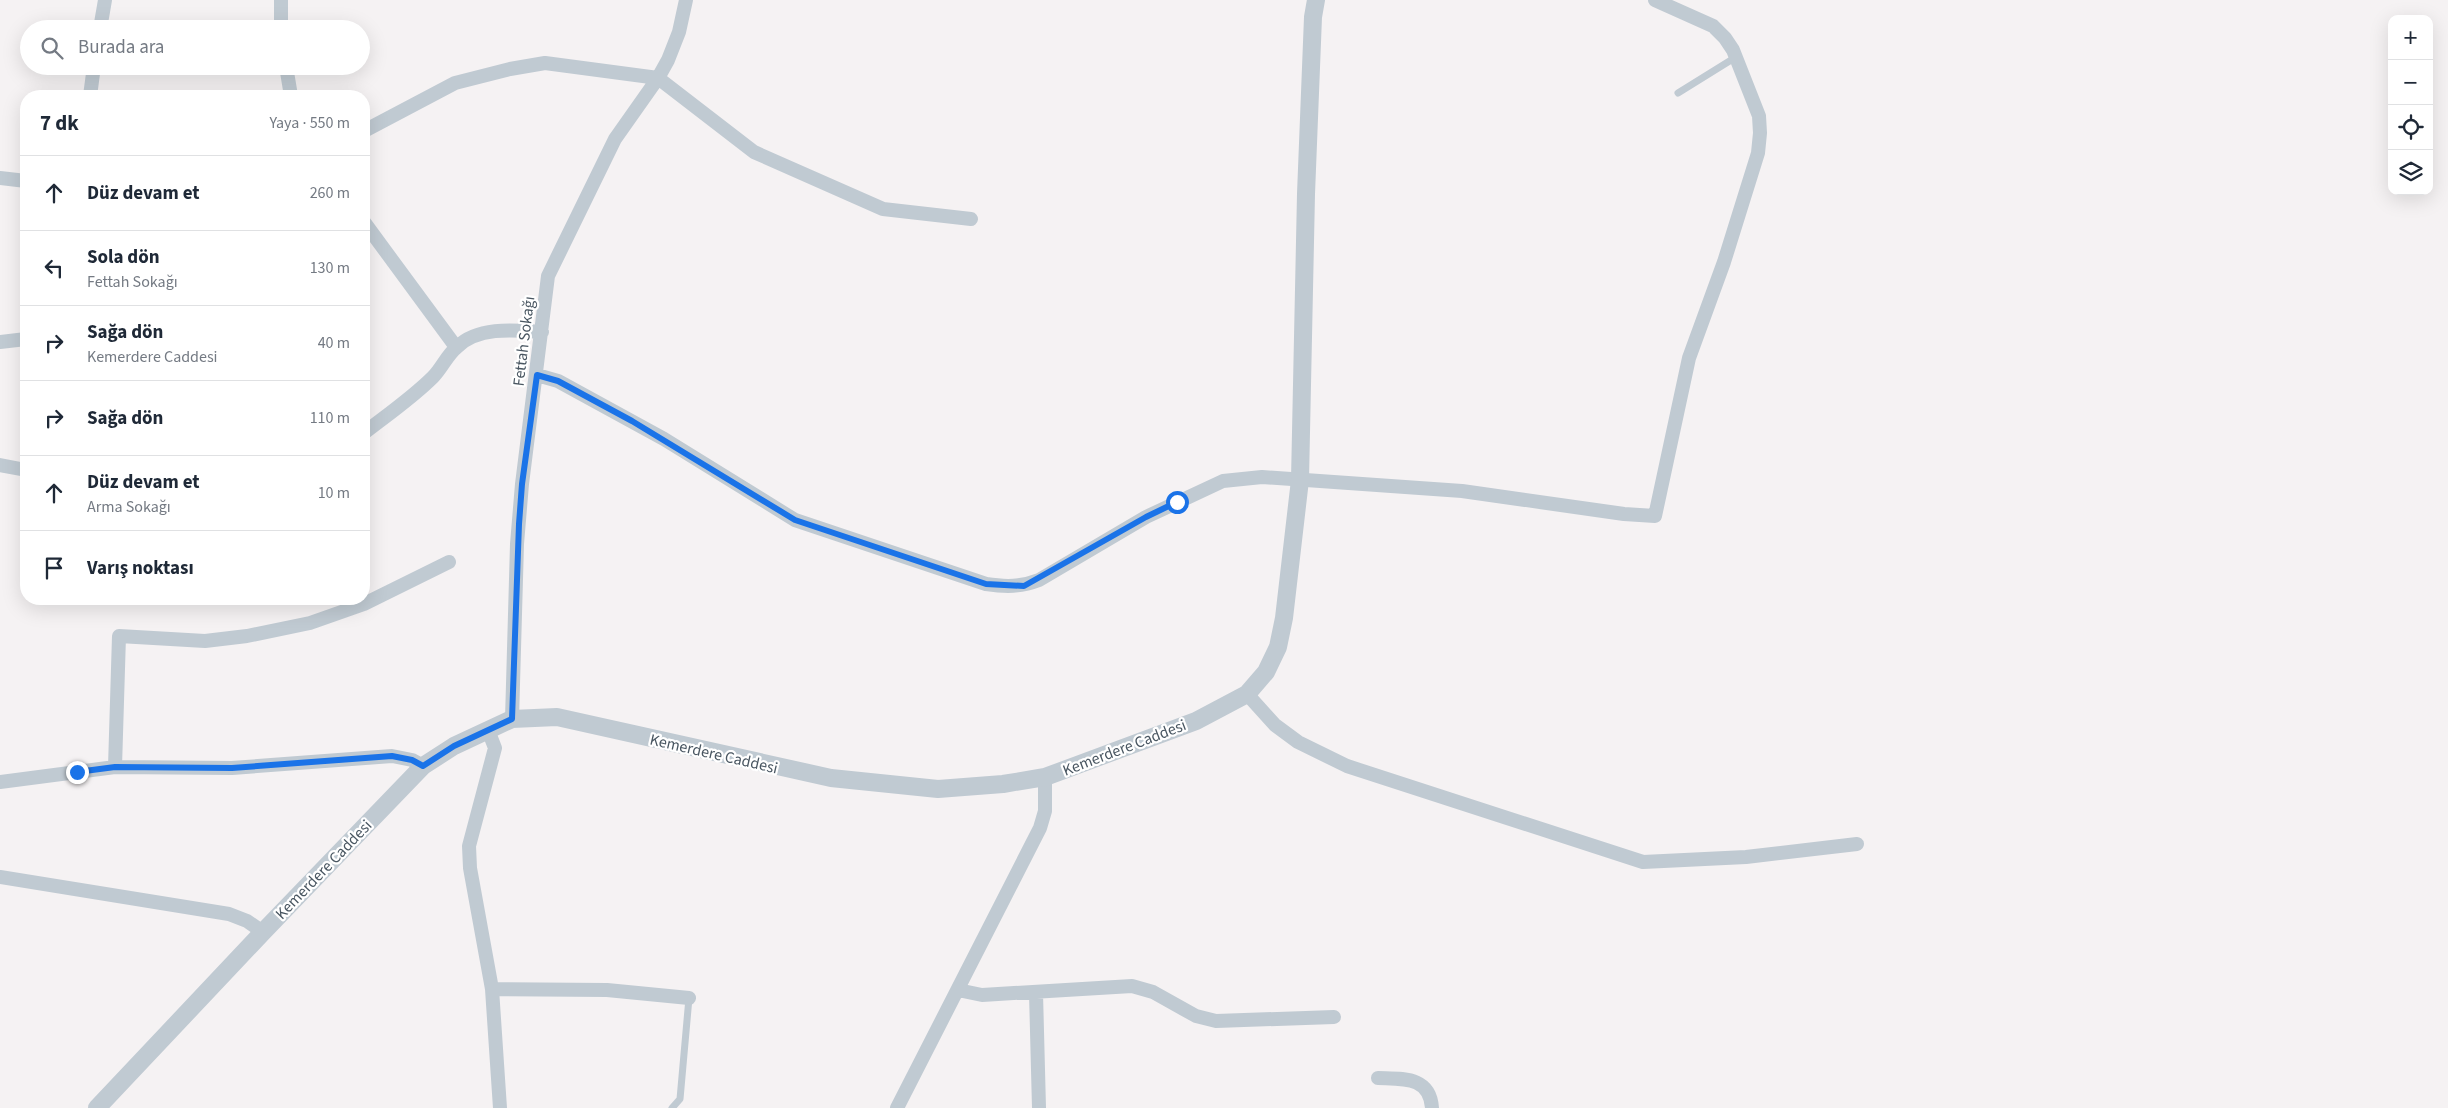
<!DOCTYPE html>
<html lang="tr">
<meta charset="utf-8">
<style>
:root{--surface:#fff;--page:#f6f6f7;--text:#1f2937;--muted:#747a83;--line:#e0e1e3}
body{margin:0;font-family:"Source Sans 3",sans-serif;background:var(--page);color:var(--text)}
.controls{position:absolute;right:15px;top:15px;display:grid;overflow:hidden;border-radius:10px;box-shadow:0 5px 20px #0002}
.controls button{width:45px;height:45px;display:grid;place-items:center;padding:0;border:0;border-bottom:1px solid var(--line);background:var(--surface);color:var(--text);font:25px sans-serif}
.stop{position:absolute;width:15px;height:15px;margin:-11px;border:4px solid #1a73e8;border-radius:50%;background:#fff}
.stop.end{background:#1a73e8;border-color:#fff;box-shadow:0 1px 5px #0008}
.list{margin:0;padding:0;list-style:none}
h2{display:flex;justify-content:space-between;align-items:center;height:65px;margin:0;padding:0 20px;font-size:21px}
h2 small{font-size:16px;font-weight:400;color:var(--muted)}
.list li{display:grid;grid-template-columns:32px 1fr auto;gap:15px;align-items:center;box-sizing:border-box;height:75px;padding:0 20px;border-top:1px solid var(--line)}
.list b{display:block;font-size:19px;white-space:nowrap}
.list p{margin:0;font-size:16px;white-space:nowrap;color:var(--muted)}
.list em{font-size:16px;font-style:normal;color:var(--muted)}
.icon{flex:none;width:28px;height:28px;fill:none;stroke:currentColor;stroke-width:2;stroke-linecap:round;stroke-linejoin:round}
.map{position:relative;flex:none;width:2448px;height:1108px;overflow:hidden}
.search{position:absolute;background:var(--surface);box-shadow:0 5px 20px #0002;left:20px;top:20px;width:350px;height:55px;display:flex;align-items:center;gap:12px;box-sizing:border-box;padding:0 18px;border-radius:28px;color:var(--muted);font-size:19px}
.panel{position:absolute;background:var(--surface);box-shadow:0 5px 20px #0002;left:20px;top:90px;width:350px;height:515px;border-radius:20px}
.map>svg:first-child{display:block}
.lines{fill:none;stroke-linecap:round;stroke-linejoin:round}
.service{stroke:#c0cad2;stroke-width:7}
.minor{stroke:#c0cad2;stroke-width:14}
.tertiary{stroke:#c0cad2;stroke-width:18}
.route{stroke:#1a73e8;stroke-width:6}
.labels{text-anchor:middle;stroke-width:4.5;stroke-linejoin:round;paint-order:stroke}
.street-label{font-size:16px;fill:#495661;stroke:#fff}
</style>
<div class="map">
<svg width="2448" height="1108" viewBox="0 0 2448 1108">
<rect width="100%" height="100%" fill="#f5f2f3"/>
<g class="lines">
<path class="service" d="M1678 93 1736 57
M672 1108 680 1099 689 998"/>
<path class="minor" d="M100 29 105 0
M281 29V0
M286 66 291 96
M90 96 94 66
M364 131 455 83 510 69 545 63 658 78 754 152 883 209 971 219
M0 178 26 181
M364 222 456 347
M0 342 26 339
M537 375 558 381 664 439 795 520 986 584C1006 587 1021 587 1039 580L1146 517 1223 481 1262 477 1462 491 1624 514 1655 516 1689 358 1724 262 1758 153 1760 133 1759 116 1733 50 1725 38 1713 26 1655 0
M364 433C387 415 412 398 433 377 442 368 447 355 457 347 478 326 515 330 542 332
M0 465 26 470
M1247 694 1275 725 1298 742 1347 766 1643 862 1746 857 1857 844
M512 719 517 544 522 484 548 276 615 139 658 78 668 60 679 32 686 0
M488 730 495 748 469 846 470 868 492 989 500 1108
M115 767 119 636 205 641 247 636 310 623 364 604 449 562
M0 782 115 767 232 768 392 756 412 760 423 766
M0 877 229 914 247 921 263 932
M492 989 607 990 689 998
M958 990 982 995 1132 986 1153 992 1196 1016 1216 1021 1334 1017
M1036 993 1039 1108
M1378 1078C1403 1079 1430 1076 1432 1108
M897 1108 1040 828 1045 811V777"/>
<path class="tertiary" d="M97 1108 263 932 423 766 454 746 512 719 557 717 831 778 938 789 1003 784 1045 777 1196 721 1247 694 1266 672 1278 647 1284 618 1300 480 1306 194 1313 17 1316 0"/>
</g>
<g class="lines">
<path class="route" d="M77 772 115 767 232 768 392 756 412 760 423 766 454 746 512 719 519 524 522 484 537 375 558 381 632 421 795 520 986 584 1024 586 1146 517 1177 502"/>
</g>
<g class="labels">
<g class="street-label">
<text transform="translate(523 341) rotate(-83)" y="6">Fettah Sokağı</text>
<text transform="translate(1124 747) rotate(-21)" y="6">Kemerdere Caddesi</text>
<text transform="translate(714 753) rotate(13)" y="6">Kemerdere Caddesi</text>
<text transform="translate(323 869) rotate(-46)" y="6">Kemerdere Caddesi</text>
</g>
</g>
</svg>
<div class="controls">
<button>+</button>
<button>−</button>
<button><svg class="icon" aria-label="locate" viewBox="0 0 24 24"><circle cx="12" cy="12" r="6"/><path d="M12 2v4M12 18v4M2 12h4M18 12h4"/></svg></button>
<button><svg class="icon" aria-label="layers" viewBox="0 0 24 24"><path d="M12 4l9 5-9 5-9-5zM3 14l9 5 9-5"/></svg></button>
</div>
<div class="stop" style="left:1177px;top:502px"></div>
<div class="stop end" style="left:77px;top:772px"></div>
<div class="search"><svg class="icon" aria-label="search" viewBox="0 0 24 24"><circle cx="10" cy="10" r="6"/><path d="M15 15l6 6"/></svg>Burada ara</div>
<section class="panel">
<h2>7 dk<small>Yaya · 550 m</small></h2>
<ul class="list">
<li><svg class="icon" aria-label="ahead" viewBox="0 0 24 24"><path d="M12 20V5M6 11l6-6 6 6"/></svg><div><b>Düz devam et</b></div><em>260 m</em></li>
<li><svg class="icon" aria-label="left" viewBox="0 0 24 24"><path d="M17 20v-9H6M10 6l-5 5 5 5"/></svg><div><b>Sola dön</b><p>Fettah Sokağı</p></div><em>130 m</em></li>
<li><svg class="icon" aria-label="right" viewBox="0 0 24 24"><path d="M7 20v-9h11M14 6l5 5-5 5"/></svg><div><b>Sağa dön</b><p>Kemerdere Caddesi</p></div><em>40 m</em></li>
<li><svg class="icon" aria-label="right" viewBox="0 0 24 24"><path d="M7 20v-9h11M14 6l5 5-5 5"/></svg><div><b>Sağa dön</b></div><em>110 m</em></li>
<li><svg class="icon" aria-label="ahead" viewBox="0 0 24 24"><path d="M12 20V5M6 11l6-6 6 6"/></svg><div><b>Düz devam et</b><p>Arma Sokağı</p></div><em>10 m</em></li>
<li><svg class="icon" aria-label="arrive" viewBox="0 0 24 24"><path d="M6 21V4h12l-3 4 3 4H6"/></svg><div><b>Varış noktası</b></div></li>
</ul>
</section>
</div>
